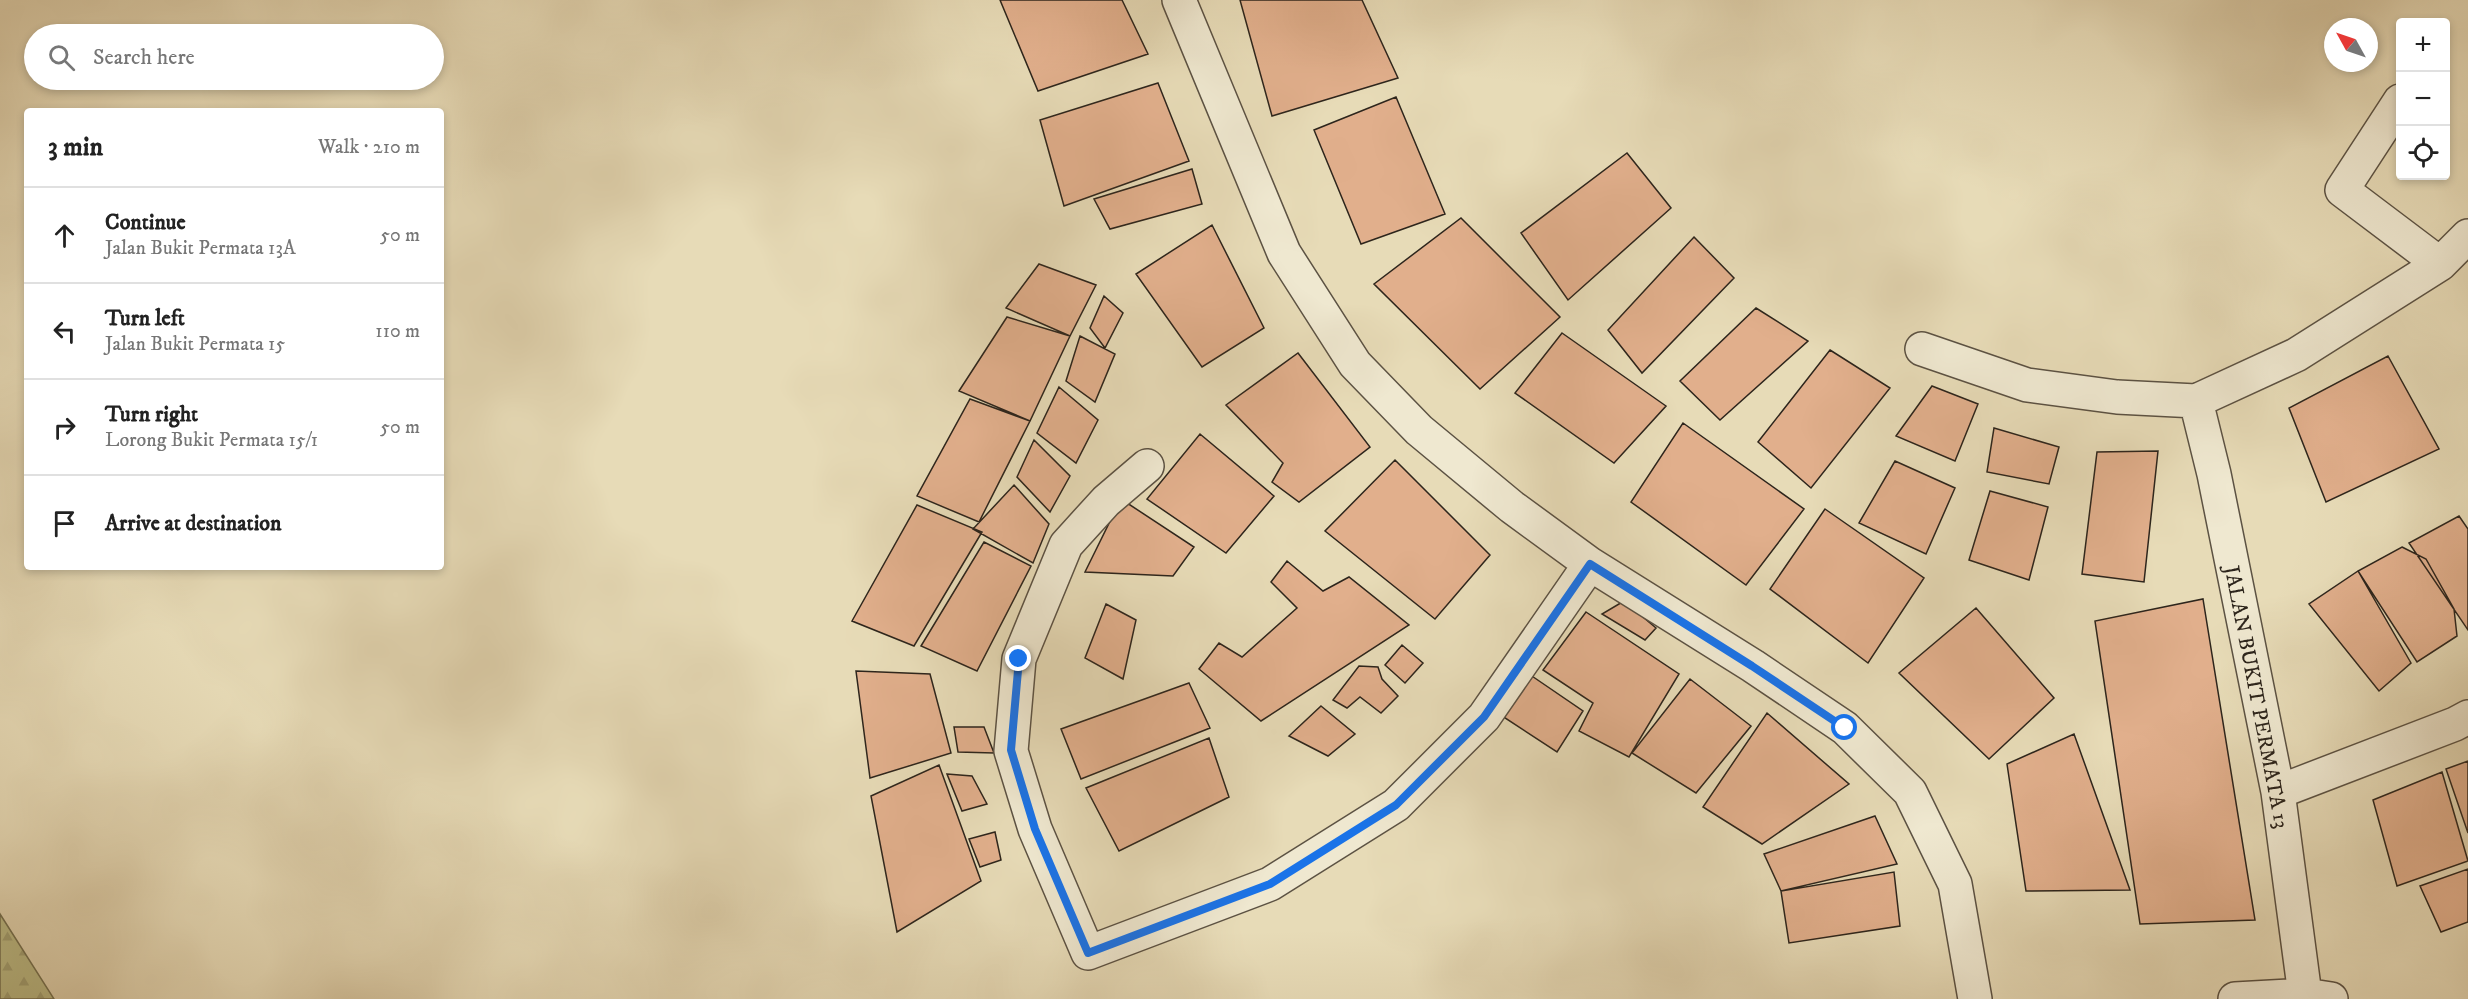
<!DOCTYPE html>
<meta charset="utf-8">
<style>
:root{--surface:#fff;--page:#f6f6f6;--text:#222;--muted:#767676;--line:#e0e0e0}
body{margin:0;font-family:"IM FELL DW Pica",serif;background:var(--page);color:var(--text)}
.controls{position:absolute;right:18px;top:18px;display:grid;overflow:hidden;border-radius:6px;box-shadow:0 3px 9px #0003}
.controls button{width:54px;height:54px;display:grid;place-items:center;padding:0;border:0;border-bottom:2px solid var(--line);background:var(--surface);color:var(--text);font:30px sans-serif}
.compass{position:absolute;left:2324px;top:18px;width:54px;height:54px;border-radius:50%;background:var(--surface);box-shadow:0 3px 9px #0003;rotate:310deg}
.stop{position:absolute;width:18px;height:18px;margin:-14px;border:4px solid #1a73e8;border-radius:50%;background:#fff}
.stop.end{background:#1a73e8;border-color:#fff;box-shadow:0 2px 6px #0008}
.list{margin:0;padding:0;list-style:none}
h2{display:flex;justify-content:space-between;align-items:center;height:78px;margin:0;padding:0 24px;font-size:26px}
h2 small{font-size:20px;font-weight:400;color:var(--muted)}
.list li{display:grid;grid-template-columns:39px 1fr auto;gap:18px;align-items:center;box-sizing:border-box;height:96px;padding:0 24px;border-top:2px solid var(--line)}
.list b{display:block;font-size:22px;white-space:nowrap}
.list p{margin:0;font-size:20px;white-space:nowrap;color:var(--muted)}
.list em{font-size:20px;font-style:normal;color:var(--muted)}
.icon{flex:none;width:33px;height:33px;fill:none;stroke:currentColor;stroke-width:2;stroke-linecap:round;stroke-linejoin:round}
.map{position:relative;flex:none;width:2468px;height:999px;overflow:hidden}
.search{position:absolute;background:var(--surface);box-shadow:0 3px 9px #0003;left:24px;top:24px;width:420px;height:66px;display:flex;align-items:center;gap:15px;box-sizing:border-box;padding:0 21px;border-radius:33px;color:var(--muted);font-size:22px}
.panel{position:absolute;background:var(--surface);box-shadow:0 3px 9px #0003;left:24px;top:108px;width:420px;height:462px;border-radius:6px}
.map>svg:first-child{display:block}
.forest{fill:url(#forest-firs);stroke:#757252;stroke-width:1.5}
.building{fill:#e1af8c;stroke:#2d251c;stroke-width:1.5}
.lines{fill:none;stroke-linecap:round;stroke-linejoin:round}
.minor-casing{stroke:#5c5243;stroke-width:36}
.minor{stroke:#efe8d0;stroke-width:33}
.route{stroke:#1a73e8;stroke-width:8}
.labels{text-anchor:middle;stroke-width:4.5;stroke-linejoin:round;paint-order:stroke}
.street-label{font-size:21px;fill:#2d251c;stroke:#efe8d0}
</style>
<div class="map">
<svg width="2468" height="999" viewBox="0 0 2468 999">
<defs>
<pattern id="forest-firs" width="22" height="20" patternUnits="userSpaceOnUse" patternTransform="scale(1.5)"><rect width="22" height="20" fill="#bdbe89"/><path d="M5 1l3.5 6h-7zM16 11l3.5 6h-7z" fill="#a3a376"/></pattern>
</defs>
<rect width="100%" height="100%" fill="#e7dbb7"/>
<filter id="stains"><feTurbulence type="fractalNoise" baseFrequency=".00333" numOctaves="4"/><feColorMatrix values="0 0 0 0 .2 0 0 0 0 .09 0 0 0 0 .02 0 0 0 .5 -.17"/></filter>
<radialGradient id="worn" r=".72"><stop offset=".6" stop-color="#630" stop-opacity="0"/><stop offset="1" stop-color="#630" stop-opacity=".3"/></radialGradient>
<path class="forest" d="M0 914 54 999H0Z"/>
<path class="building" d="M1000 0H1122L1148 54 1038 91Z
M1240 0H1362L1398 78 1272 116Z
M1158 83 1189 161 1064 206 1040 120Z
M1396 97 1445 214 1361 244 1314 130Z
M1627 153 1671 208 1568 300 1521 233Z
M1192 169 1202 204 1110 229 1094 199Z
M1461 218 1560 317 1480 389 1374 284Z
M1212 225 1264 328 1202 367 1136 274Z
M1694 237 1734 278 1642 373 1608 330Z
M1039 264 1096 285 1070 336 1006 308Z
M1104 296 1123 313 1105 348 1090 328Z
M1756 308 1808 341 1720 420 1680 381Z
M1007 317 1070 336 1030 421 959 391Z
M1562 333 1666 406 1614 463 1515 393Z
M1080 336 1115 354 1095 402 1066 381Z
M1830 350 1890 388 1811 488 1758 442Z
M1298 353 1370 447 1299 502 1272 482 1283 463 1226 405Z
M2388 356 2439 449 2326 502 2289 408Z
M1932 386 1978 404 1955 461 1896 436Z
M1059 387 1098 420 1076 463 1037 433Z
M970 399 1030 421 979 522 917 496Z
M1683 423 1804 509 1746 585 1631 502Z
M1994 428 2059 447 2049 484 1987 472Z
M1200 434 1274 496 1226 553 1147 499Z
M1034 440 1070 476 1050 512 1017 477Z
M2158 451 2144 582 2082 574 2097 452Z
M1395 460 1490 555 1435 619 1325 531Z
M1895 461 1955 488 1926 554 1859 523Z
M1014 485 1049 524 1033 563 973 529Z
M1990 491 2048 507 2029 580 1969 560Z
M1121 499 1194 547 1173 576 1085 572Z
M917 505 982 532 914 646 852 621Z
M1825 509 1924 578 1868 663 1770 589Z
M2459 516 2468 529V630L2409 543Z
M984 542 1031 566 977 671 921 646Z
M2402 547 2426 559 2454 609 2457 636 2417 662 2358 571Z
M1287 561 1323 591 1349 577 1409 625 1261 721 1199 669 1219 643 1242 657 1297 608 1271 582Z
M2358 571 2411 663 2379 691 2309 604Z
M2203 599 2255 920 2140 924 2095 621Z
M1624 601 1656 628 1645 640 1602 614Z
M1106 604 1136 620 1123 679 1085 658Z
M1976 608 2054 698 1989 759 1899 673Z
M1586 612 1679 674 1629 757 1579 731 1593 703 1543 670Z
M1402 645 1423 663 1405 683 1385 665Z
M1359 666 1378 667 1382 679 1398 696 1381 713 1360 697 1347 708 1333 700Z
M856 671 930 674 951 753 870 778Z
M1526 672 1583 711 1557 752 1496 712Z
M1690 679 1751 726 1696 793 1632 753Z
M1189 683 1210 728 1081 779 1061 729Z
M1321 706 1355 734 1328 756 1289 736Z
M1767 713 1849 784 1762 844 1703 807Z
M954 727H984L994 753 958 752Z
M2074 734 2130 890 2026 891 2007 764Z
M1209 738 1229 797 1119 851 1086 788Z
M2468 761V833L2446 769Z
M939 765 981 881 897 932 871 796Z
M2442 772 2468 861 2397 886 2373 800Z
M947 774 972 776 987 804 962 811Z
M1875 816 1897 864 1781 891 1764 854Z
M995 832 1001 860 980 867 969 839Z
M2468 869V922L2441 932 2420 886Z
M1894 872 1900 926 1789 943 1781 891Z"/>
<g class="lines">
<defs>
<path id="minor" d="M1179 0 1284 253 1355 364 1419 430 1512 507 1590 564 1753 666 1845 728 1910 792 1955 884 1975 999
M2400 101 2342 190 2440 264
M1922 349 2027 385 2117 397 2196 401 2296 355 2440 264 2468 236
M2196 401 2214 474 2278 792 2305 995
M1147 466 1106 501 1066 545 1019 659 1011 751 1035 829 1088 953 1270 884 1396 805 1484 717 1590 564
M2278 792 2455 724 2468 717
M2235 999 2305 995 2331 999"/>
</defs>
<use href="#minor" class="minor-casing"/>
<use href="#minor" class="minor"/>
</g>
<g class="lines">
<path class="route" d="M1019 659 1011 750 1035 829 1088 953 1270 884 1396 805 1484 717 1590 564 1752 666 1845 728"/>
</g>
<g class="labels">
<g class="street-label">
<text transform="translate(2257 697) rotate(79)" y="7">JALAN BUKIT PERMATA 13</text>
</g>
</g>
<rect width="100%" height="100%" filter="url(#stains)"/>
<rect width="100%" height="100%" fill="url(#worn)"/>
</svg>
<div class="controls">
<button>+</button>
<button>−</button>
<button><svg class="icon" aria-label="locate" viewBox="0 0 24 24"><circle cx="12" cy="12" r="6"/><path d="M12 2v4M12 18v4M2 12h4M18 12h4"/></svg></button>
</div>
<svg class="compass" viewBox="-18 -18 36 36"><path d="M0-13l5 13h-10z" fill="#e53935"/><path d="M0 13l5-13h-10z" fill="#767676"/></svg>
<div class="stop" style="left:1845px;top:728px"></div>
<div class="stop end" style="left:1019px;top:659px"></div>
<div class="search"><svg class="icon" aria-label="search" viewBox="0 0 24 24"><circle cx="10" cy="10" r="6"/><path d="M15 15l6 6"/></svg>Search here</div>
<section class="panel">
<h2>3 min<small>Walk · 210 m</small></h2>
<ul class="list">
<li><svg class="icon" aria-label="ahead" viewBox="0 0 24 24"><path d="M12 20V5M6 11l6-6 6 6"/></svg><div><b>Continue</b><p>Jalan Bukit Permata 13A</p></div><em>50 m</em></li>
<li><svg class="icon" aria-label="left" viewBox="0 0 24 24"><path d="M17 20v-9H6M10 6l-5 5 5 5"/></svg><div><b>Turn left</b><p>Jalan Bukit Permata 15</p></div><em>110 m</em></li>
<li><svg class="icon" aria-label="right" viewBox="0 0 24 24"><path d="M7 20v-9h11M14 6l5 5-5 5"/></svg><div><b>Turn right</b><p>Lorong Bukit Permata 15/1</p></div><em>50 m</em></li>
<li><svg class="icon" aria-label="arrive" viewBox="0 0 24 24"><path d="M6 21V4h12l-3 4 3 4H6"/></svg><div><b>Arrive at destination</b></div></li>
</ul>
</section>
</div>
